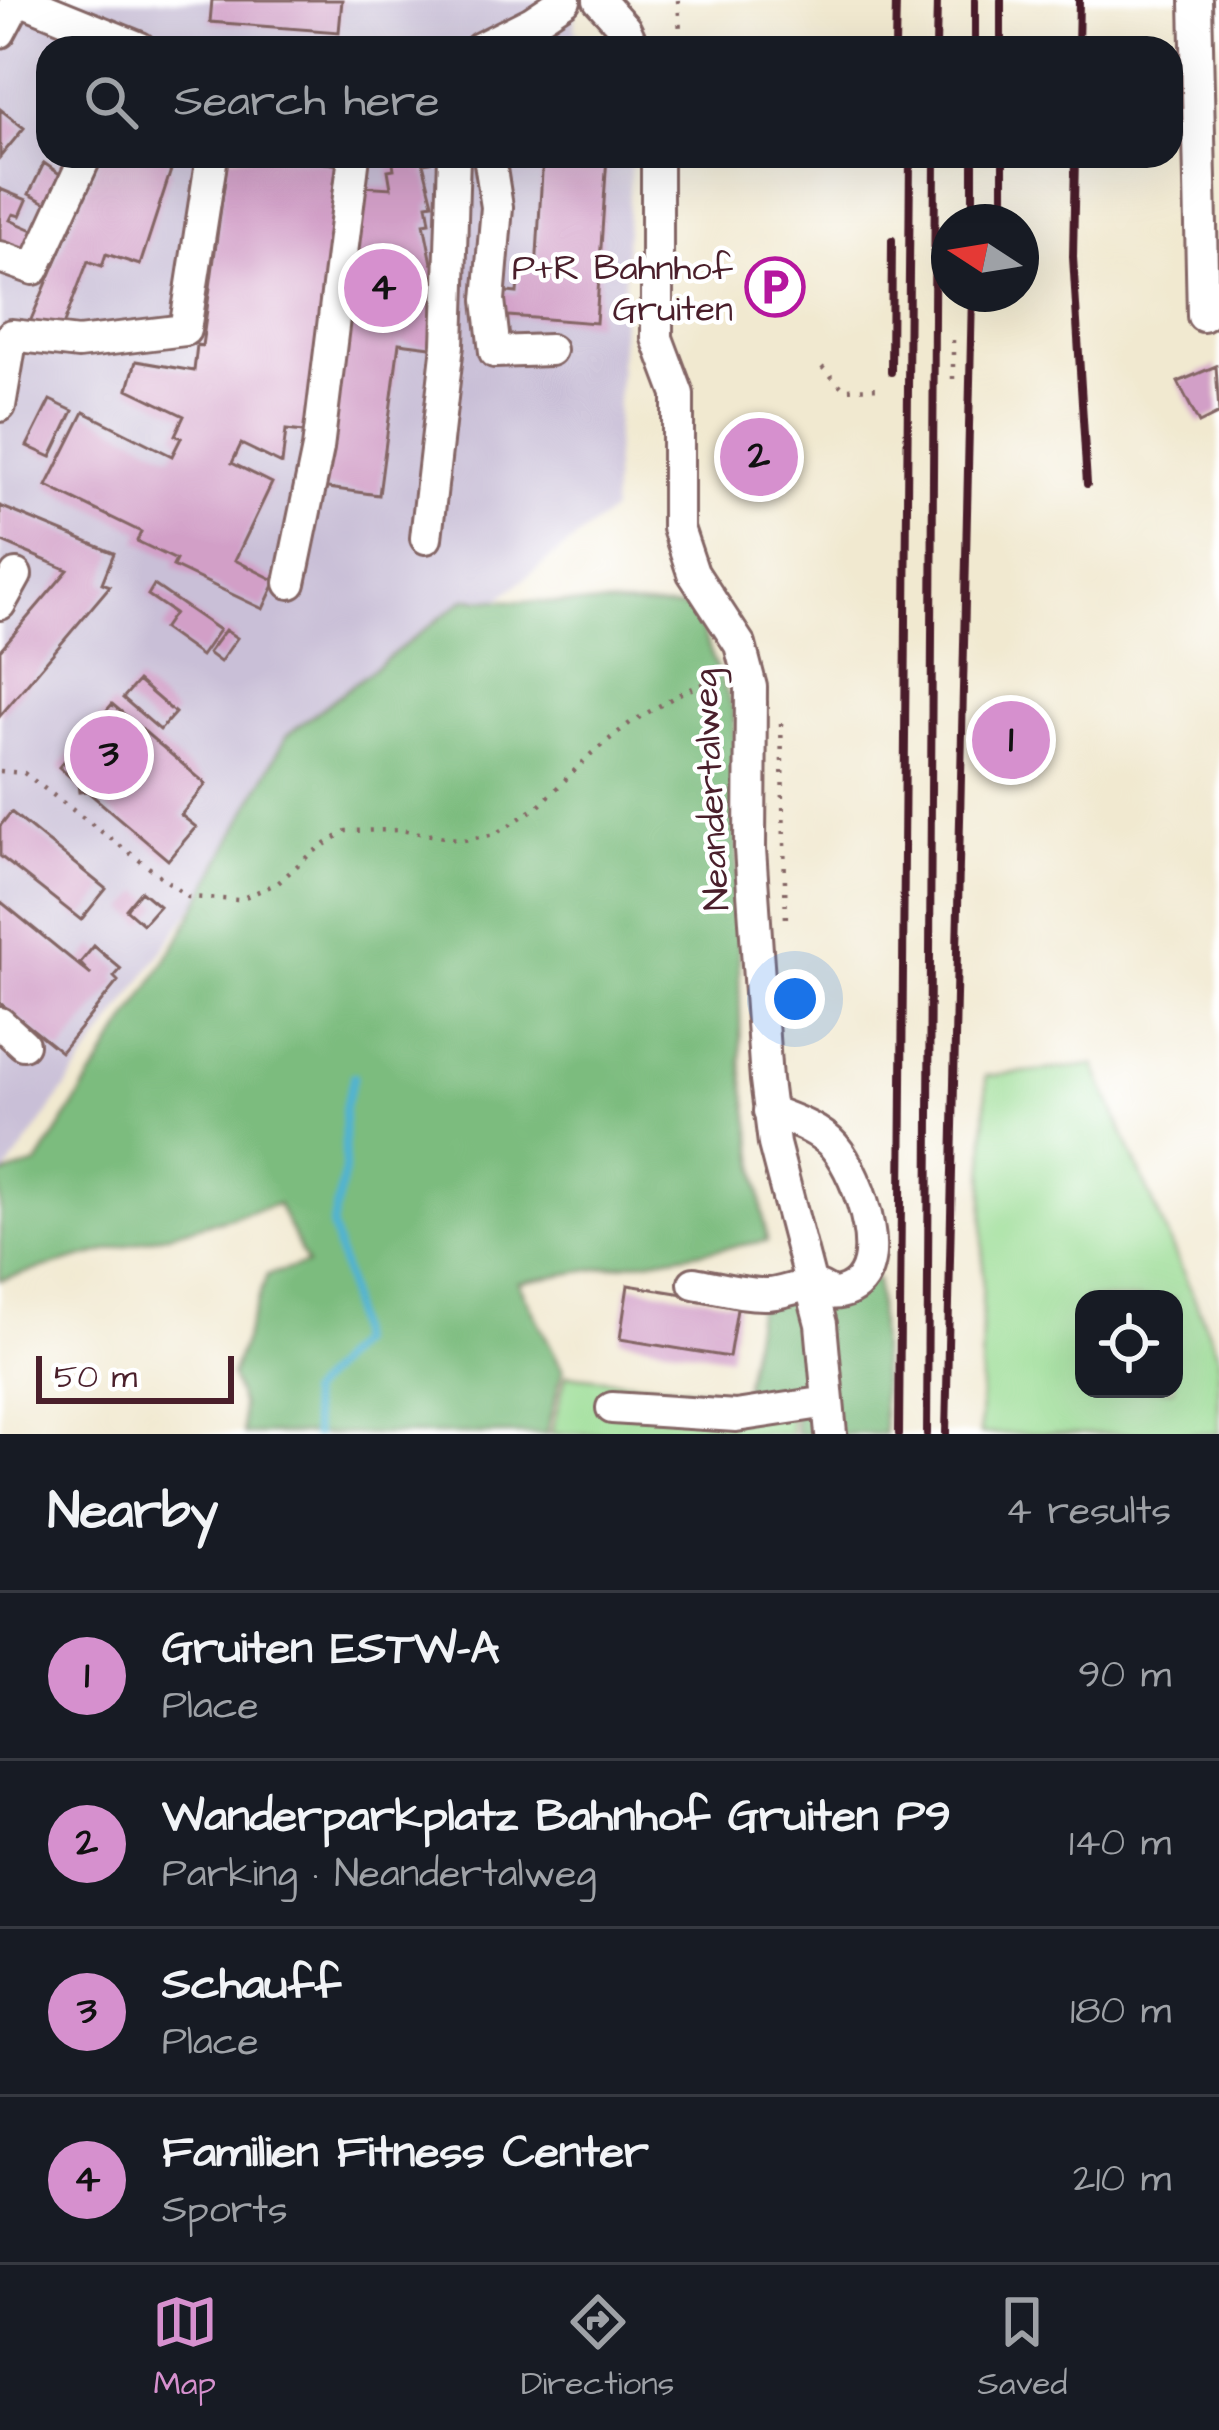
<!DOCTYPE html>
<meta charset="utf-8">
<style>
:root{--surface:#171b24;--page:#242831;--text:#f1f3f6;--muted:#9ea1a6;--line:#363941;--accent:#d690ce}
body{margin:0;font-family:"Architects Daughter",sans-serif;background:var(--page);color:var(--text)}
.controls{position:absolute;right:36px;bottom:36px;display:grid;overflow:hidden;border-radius:24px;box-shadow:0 12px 48px #0002}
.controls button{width:108px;height:108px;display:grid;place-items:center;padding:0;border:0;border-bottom:3px solid var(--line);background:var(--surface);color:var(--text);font:60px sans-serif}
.compass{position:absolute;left:931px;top:204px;width:108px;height:108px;border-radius:50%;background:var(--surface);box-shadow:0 12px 48px #0002;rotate:282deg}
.scale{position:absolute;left:36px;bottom:30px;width:198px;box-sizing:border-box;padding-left:12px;border:6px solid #4a1f2b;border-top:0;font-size:33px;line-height:42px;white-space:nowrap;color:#4a1f2b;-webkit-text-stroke:9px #fff;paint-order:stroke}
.you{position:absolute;left:795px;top:999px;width:42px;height:42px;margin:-30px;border:9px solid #fff;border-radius:50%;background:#1a73e8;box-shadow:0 0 0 18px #1a73e833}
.badge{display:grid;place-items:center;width:78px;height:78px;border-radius:50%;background:var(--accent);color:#111;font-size:39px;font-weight:700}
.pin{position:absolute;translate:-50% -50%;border:6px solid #fff;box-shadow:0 3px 12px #0006}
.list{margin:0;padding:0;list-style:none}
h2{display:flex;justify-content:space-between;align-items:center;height:156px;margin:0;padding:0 48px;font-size:51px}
h2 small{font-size:39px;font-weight:400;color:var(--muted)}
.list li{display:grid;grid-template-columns:78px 1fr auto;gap:36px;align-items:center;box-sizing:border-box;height:168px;padding:0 48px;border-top:3px solid var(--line)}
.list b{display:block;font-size:45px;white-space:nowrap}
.list p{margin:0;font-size:39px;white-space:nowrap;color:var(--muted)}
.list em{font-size:39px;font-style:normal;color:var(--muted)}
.icon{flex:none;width:66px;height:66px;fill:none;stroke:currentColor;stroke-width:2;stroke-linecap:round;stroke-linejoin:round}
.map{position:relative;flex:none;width:1219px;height:1434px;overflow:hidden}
.search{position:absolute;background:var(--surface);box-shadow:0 12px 48px #0002;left:36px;right:36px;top:36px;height:132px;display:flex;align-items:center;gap:30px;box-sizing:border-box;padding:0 42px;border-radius:36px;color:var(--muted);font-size:45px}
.sheet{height:828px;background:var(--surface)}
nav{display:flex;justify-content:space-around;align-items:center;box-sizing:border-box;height:168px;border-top:3px solid var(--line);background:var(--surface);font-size:33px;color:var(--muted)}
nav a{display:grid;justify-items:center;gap:6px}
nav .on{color:var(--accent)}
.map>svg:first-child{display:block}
.industrial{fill:#c9bfd7}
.green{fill:#9bdd95;stroke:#727e60;stroke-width:3;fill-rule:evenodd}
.forest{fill:#7cbc7e;stroke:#636e54;stroke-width:3}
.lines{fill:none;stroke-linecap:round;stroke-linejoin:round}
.stream{stroke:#51b3d0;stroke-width:8}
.building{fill:#d29fc7}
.minor-casing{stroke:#846665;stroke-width:36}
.path{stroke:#846665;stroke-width:4.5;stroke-dasharray:3 9;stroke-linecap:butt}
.minor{stroke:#fff;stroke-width:30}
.rail{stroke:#4a1f2b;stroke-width:8}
.labels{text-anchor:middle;stroke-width:9;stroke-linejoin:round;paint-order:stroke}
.poi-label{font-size:36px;fill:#4a1f2b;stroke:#fff;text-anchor:end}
.street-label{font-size:36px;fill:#4a1f2b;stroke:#fff}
</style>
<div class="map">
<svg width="1219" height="1434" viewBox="0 0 1219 1434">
<rect width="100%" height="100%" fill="#fff"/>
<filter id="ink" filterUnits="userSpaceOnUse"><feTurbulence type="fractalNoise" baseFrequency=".00833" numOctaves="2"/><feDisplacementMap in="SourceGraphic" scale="24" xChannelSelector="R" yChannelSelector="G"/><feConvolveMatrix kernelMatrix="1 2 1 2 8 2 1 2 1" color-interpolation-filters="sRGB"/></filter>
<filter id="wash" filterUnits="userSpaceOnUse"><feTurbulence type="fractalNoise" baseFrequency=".004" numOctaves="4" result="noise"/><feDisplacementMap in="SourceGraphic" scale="48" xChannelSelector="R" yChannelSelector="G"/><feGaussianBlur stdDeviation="2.7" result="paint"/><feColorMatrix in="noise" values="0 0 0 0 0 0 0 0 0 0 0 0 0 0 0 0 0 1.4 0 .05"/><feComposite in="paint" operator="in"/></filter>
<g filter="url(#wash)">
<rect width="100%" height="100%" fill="#f1e9d0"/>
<path class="industrial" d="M11 0H575V31L598 48H48V156H631L612 511 305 749 0 1181V12Z"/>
<path class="green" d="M1094 1065 1219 1356V1434H980L986 1076ZM1084 1299H1174V1389H1084Z
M566 1375 788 1399 791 1434H551Z"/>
<path class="forest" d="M465 599 693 608 734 711 741 1061 767 1241 518 1282 563 1370 546 1434H243L242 1406 231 1376 267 1275 307 1264 278 1204 0 1280V1176L37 1164 178 941 287 735Z
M877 1279 884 1434H796L793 1396 744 1390 759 1300Z"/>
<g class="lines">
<path class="stream" d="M315 1434 308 1394 356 1342 347 1283 332 1226 345 1169 344 1110 354 1076"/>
</g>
<g id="blocks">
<path class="building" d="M212 0H342L339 32 210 22Z
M0 109 24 128 0 157Z
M101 156H170L166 168 171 170 140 265 106 254 102 266 88 261 61 331 30 322Z
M228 156H272L348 166 312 433 286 430 282 464 241 444 232 463 272 483 235 560 276 581 263 609 173 566 176 560 137 541 141 532 47 486 84 412 172 456 181 438 175 435 184 416 128 389 136 361 194 371 197 345 202 346Z
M392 156H429L430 162 423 163 433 203 427 204 430 222 424 223 432 263 442 264 431 347 399 343 379 495 320 487 361 186 391 188 388 170 394 169Z
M543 156H607L596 323 496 315 497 291 517 293 519 270 536 271Z
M44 163 64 177 50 205 29 194Z
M0 189 27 200 20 216 13 214 10 220 35 231 27 252 0 241Z
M1216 366 1219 413 1199 423 1178 382Z
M50 400 73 411 51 457 27 446Z
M0 506 114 553 102 583 110 586 0 716V650L68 570 0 541Z
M154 585 219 630 201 656 163 629 174 613 148 595Z
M225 630 237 638 220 662 208 653Z
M138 681 175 713 160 730 123 698Z
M112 704 206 784 181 815 196 827 168 860 87 791 79 792 78 784 59 767Z
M1000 731H1022V749H1000Z
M11 812 106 889 81 920 0 856V826Z
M141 891 159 906 143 924 126 909Z
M0 901 91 975 80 963 94 946 121 969 114 977 118 981 61 1052 0 1003Z
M628 1285 738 1303 729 1357 620 1339Z"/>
</g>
</g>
<g filter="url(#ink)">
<use href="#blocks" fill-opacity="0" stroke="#846665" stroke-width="3"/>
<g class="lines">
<defs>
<path id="minor" d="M22 0 140 48
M599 0 625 29 634 48
M1196 0 1203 316
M0 32 17 0
M480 48 532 22 565 0
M489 156 497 207 489 300 495 352 550 350
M657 156V338L678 394V528L693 573 740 645 751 687 750 849 766 1080 774 1144 821 1324 831 1434
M0 257 34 269 86 156
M0 406 12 335 78 343 185 330 212 156
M426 538 448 345 454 156
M290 583 318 448 354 156
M0 604 16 575
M0 1023 23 1044
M694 1283C717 1287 744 1295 768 1294 782 1294 800 1284 814 1286 824 1287 828 1296 840 1293 898 1279 859 1175 834 1146 818 1128 792 1120 769 1111
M612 1408 736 1416 828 1402"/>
</defs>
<use href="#minor" class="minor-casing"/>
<path class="path" d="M678 0 681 48
M953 340V380
M822 367 844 389 883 388
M781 723 786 922
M0 771 24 773 188 897 238 900 278 883 310 854 346 831 400 830 464 840 495 834 539 806 592 753 630 723 681 693 718 678"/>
<use href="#minor" class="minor"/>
<path class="rail" d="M1001 0V48
M895 48 896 0
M936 48 937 0
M975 48V0
M1078 48 1079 0
M1003 156V222
M1075 156 1073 257 1087 484
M973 222V156
M891 372 892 240
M899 1434 910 156
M927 1434 935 156
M946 1434 972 294"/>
</g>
</g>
<defs>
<symbol id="parking-ring" viewBox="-11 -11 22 22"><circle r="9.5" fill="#fff" stroke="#b5179e" stroke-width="1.5"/><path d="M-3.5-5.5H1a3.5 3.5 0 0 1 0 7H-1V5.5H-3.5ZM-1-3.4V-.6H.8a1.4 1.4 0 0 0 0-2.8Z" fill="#b5179e"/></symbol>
</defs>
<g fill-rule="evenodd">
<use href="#parking-ring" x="742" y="254" width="66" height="66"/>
</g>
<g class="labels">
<g class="poi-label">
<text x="733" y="279">P+R Bahnhof<tspan x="733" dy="41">Gruiten</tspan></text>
</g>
<g class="street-label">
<text transform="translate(709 790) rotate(-93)" y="13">Neandertalweg</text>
</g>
</g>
</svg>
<div class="controls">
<button><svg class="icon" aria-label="locate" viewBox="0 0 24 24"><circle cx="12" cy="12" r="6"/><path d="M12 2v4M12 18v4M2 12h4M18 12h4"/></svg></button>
</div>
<svg class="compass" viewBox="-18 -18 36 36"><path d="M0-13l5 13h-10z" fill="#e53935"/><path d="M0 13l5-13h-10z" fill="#9ea1a6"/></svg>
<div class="scale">50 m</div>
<div class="you"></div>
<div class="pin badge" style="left:1011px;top:740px">1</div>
<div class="pin badge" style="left:759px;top:457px">2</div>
<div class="pin badge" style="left:109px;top:755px">3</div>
<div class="pin badge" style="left:383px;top:288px">4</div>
<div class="search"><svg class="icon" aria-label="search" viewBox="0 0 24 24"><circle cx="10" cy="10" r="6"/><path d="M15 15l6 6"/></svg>Search here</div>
</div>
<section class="sheet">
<h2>Nearby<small>4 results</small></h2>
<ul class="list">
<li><span class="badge">1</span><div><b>Gruiten ESTW-A</b><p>Place</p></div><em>90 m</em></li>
<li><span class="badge">2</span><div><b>Wanderparkplatz Bahnhof Gruiten P9</b><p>Parking · Neandertalweg</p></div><em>140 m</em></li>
<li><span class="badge">3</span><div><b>Schauff</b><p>Place</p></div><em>180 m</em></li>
<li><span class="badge">4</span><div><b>Familien Fitness Center</b><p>Sports</p></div><em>210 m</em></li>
</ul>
</section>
<nav>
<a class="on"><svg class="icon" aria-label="map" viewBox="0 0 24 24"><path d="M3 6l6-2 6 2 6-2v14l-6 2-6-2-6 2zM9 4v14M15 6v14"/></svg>Map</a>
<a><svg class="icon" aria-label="directions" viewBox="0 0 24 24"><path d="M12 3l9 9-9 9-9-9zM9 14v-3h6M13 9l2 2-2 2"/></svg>Directions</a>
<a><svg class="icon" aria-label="saved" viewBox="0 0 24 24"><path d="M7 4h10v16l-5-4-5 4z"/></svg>Saved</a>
</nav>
